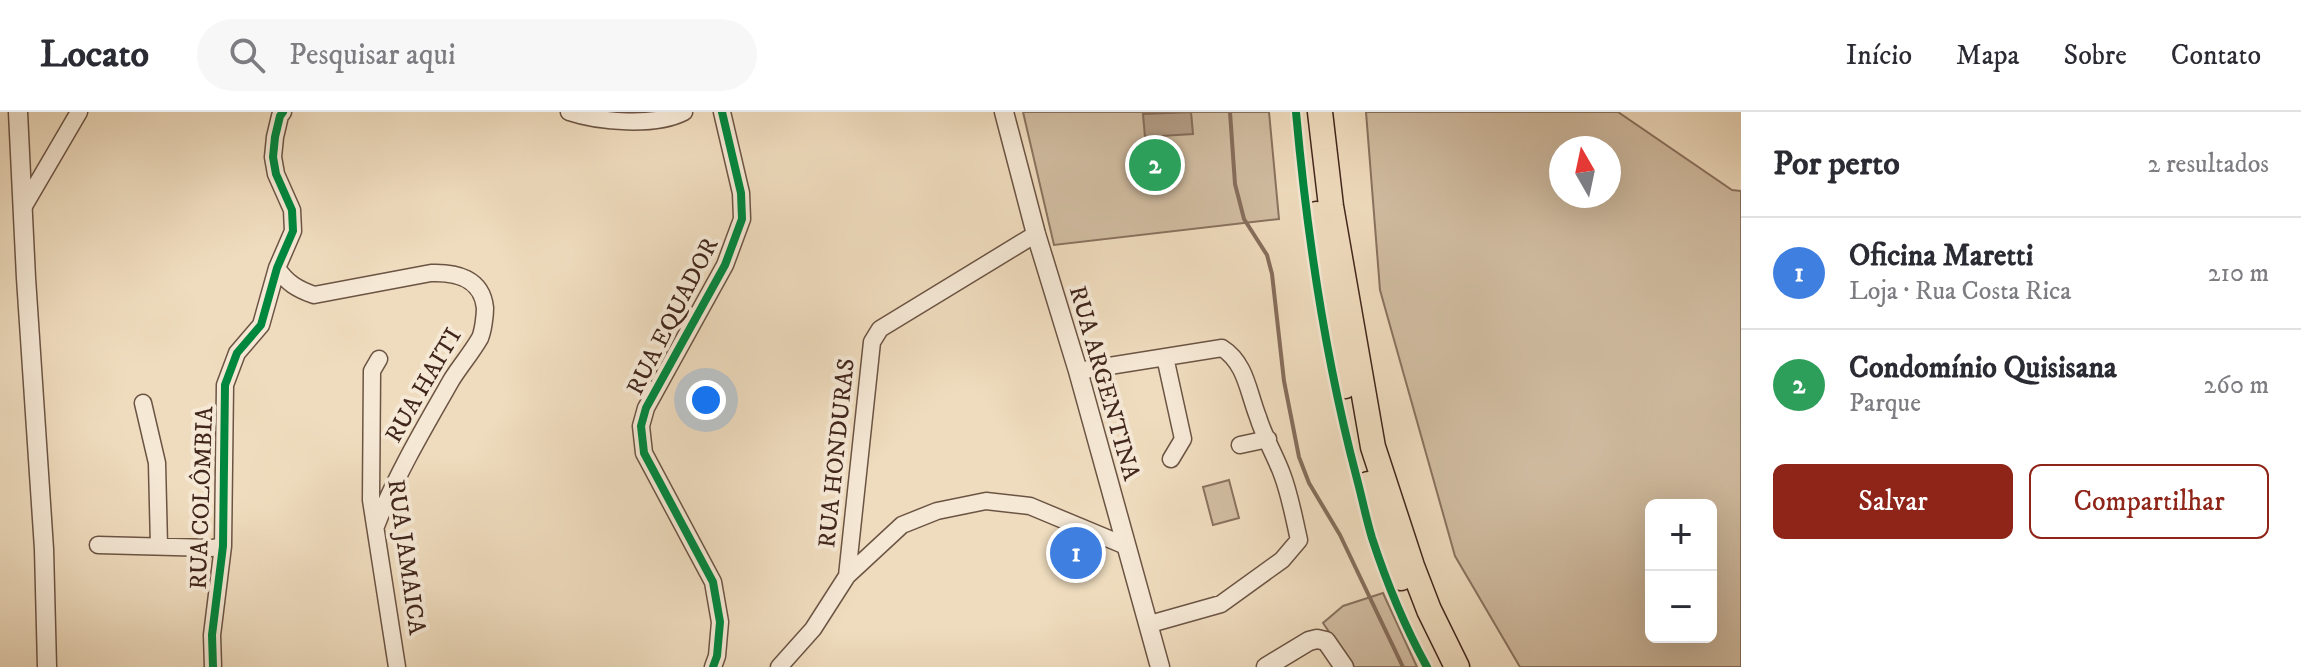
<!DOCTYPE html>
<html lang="pt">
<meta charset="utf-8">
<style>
:root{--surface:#fff;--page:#f7f7f7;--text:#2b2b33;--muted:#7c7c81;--line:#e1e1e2;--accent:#8f2418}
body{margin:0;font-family:"IM FELL DW Pica",serif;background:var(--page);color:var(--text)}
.controls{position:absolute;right:24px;bottom:24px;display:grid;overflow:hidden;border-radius:12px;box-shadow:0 8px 32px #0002}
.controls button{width:72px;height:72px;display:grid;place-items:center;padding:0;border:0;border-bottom:2px solid var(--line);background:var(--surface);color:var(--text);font:40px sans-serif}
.compass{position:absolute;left:1549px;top:24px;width:72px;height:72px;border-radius:50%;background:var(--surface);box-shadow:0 8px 32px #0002;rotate:351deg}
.you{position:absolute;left:706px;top:288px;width:28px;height:28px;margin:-20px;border:6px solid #fff;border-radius:50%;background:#1a73e8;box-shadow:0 0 0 12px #1a73e833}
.badge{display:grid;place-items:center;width:52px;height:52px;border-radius:50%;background:var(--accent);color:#fff;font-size:26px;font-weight:700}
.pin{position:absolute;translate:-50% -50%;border:4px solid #fff;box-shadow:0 2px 8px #0006}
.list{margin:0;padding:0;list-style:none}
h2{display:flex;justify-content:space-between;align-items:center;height:104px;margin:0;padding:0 32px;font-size:34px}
h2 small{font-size:26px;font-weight:400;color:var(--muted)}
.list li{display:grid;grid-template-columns:52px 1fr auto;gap:24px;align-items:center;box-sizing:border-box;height:112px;padding:0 32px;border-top:2px solid var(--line)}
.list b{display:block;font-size:30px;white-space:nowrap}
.list p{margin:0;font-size:26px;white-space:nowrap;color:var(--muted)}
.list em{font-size:26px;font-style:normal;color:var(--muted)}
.actions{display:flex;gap:16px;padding:24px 32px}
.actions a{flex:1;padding:18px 0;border:2px solid var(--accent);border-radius:12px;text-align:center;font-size:28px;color:var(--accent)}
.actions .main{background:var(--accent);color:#fff}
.icon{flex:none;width:44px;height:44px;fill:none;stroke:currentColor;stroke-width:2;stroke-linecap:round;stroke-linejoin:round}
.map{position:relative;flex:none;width:1741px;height:555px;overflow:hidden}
header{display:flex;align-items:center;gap:48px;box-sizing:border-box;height:112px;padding:0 40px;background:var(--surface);border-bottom:2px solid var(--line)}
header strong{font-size:38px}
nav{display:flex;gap:44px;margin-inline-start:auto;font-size:28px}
.search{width:560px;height:72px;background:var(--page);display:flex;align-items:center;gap:20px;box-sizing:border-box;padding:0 28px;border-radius:44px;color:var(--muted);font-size:30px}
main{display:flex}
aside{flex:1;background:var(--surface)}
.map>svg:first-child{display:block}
.green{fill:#d1bda2;stroke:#89725f;stroke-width:2;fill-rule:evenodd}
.water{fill:#b49e87;stroke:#866e5c;stroke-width:2}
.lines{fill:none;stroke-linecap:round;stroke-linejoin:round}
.stream{stroke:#866e5c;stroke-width:4}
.minor-casing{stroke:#6c5444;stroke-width:19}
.tertiary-casing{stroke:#6c5444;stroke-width:21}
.primary-casing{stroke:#41261c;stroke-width:27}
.minor{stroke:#f5e8d5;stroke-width:16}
.tertiary{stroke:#f5e8d5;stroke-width:18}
.primary{stroke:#efdcbe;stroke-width:24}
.cycleway-casing{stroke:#f5e8d5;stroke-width:13}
.cycleway{stroke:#00873e;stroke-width:8}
.labels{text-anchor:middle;stroke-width:8;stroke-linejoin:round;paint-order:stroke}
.street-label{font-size:24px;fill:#41261c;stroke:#f5e8d5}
</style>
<header>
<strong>Locato</strong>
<div class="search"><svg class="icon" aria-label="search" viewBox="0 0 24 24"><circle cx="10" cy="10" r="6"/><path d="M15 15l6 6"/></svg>Pesquisar aqui</div>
<nav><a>Início</a><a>Mapa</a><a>Sobre</a><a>Contato</a></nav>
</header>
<main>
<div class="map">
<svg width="1741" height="555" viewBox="0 0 1741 555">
<rect width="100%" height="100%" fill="#efdcbe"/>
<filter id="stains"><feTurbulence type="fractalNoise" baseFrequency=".0025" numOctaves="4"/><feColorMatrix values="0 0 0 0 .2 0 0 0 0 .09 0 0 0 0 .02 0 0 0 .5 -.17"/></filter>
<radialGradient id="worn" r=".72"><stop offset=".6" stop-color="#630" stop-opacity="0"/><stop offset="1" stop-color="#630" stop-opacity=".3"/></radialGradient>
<path class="green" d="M1023 0H1269L1279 107 1054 133Z
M1366 0H1618L1732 78 1741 79V555H1520L1455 444 1380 178ZM1561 36H1609V84H1561ZM1651 393H1711V525H1651Z
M1229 368 1239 406 1213 413 1203 375Z
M1383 481 1417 555H1353L1323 511 1343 494Z"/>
<path class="water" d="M1191 0 1193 22 1145 25 1143 2Z"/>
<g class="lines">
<path class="stream" d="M1230 0 1235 72 1244 107 1267 143 1272 162 1284 269 1299 345 1309 371 1340 423 1403 555"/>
<defs>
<path id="minor" d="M569 0C599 10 655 15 684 0
M24 94 79 0
M277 156C287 171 297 177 314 183L431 161C456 160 482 166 485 196 485 204 483 219 480 226 472 240 461 253 452 267 425 314 396 363 376 414
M1165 245 1183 327 1171 347
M379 247 372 259 371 388 397 555
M1078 259 1222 236C1246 251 1248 280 1258 305 1264 325 1275 343 1282 362 1290 383 1294 406 1299 428L1282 448 1221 492 1150 512
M143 291 157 351 159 434
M1240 333 1268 327
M98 433 212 436 223 434
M847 464 872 230 880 217 1036 122
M213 555 212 523 223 434 225 273 237 241 261 213 277 156 293 119 292 98 276 62 273 45 275 25 280 4 283 0
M713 555 717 544 720 510 713 470 644 341 641 314 646 296 725 153 742 107 741 81 722 0
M779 555 813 517 847 464 902 413 937 399 986 389 1030 394 1126 434"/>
<path id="tertiary" d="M18 0 26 166 44 437 47 555
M1004 0 1036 122 1078 259 1160 555
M1266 555 1309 529 1317 527 1326 529 1344 555"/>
<path id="primary" d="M1320 0 1331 94 1373 335 1412 454 1429 498 1457 555
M1316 102 1334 220 1345 274
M1368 372 1381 422 1401 466"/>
</defs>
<use href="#minor" class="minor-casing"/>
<use href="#tertiary" class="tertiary-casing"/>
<use href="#primary" class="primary-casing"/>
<use href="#minor" class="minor"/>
<use href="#tertiary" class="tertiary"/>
<use href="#primary" class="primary"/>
<defs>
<path id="cycleway" d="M1296 0C1307 124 1325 246 1357 367 1362 386 1366 406 1372 426 1386 469 1405 515 1427 555
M213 555 212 523 223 434 225 273 237 241 261 213 277 156 293 119 292 98 276 62 273 45 275 25 280 4 283 0
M713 555 717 544 720 510 713 470 644 341 641 314 646 296 725 153 742 107 741 81 722 0"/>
</defs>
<use href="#cycleway" class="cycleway-casing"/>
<use href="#cycleway" class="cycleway"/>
</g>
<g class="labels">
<g class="street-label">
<text transform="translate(672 204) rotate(-63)" y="8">RUA EQUADOR</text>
<text transform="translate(1105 271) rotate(74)" y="8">RUA ARGENTINA</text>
<text transform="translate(423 273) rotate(-60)" y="8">RUA HAITI</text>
<text transform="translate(836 341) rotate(-84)" y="8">RUA HONDURAS</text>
<text transform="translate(201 386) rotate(-88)" y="8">RUA COLÔMBIA</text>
<text transform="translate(407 445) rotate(82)" y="8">RUA JAMAICA</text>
</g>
</g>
<rect width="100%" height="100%" filter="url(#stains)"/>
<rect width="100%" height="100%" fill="url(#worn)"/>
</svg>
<div class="controls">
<button>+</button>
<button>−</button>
</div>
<svg class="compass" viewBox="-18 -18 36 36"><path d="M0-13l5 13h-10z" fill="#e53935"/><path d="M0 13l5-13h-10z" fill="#7c7c81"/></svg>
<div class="you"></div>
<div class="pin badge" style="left:1076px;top:441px;background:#3f7fe0">1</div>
<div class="pin badge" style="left:1155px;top:53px;background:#2e9e5b">2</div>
</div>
<aside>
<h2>Por perto<small>2 resultados</small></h2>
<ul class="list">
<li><span class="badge" style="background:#3f7fe0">1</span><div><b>Oficina Maretti</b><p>Loja · Rua Costa Rica</p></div><em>210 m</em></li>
<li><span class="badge" style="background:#2e9e5b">2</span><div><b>Condomínio Quisisana</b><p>Parque</p></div><em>260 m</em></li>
</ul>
<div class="actions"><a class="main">Salvar</a><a>Compartilhar</a></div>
</aside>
</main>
